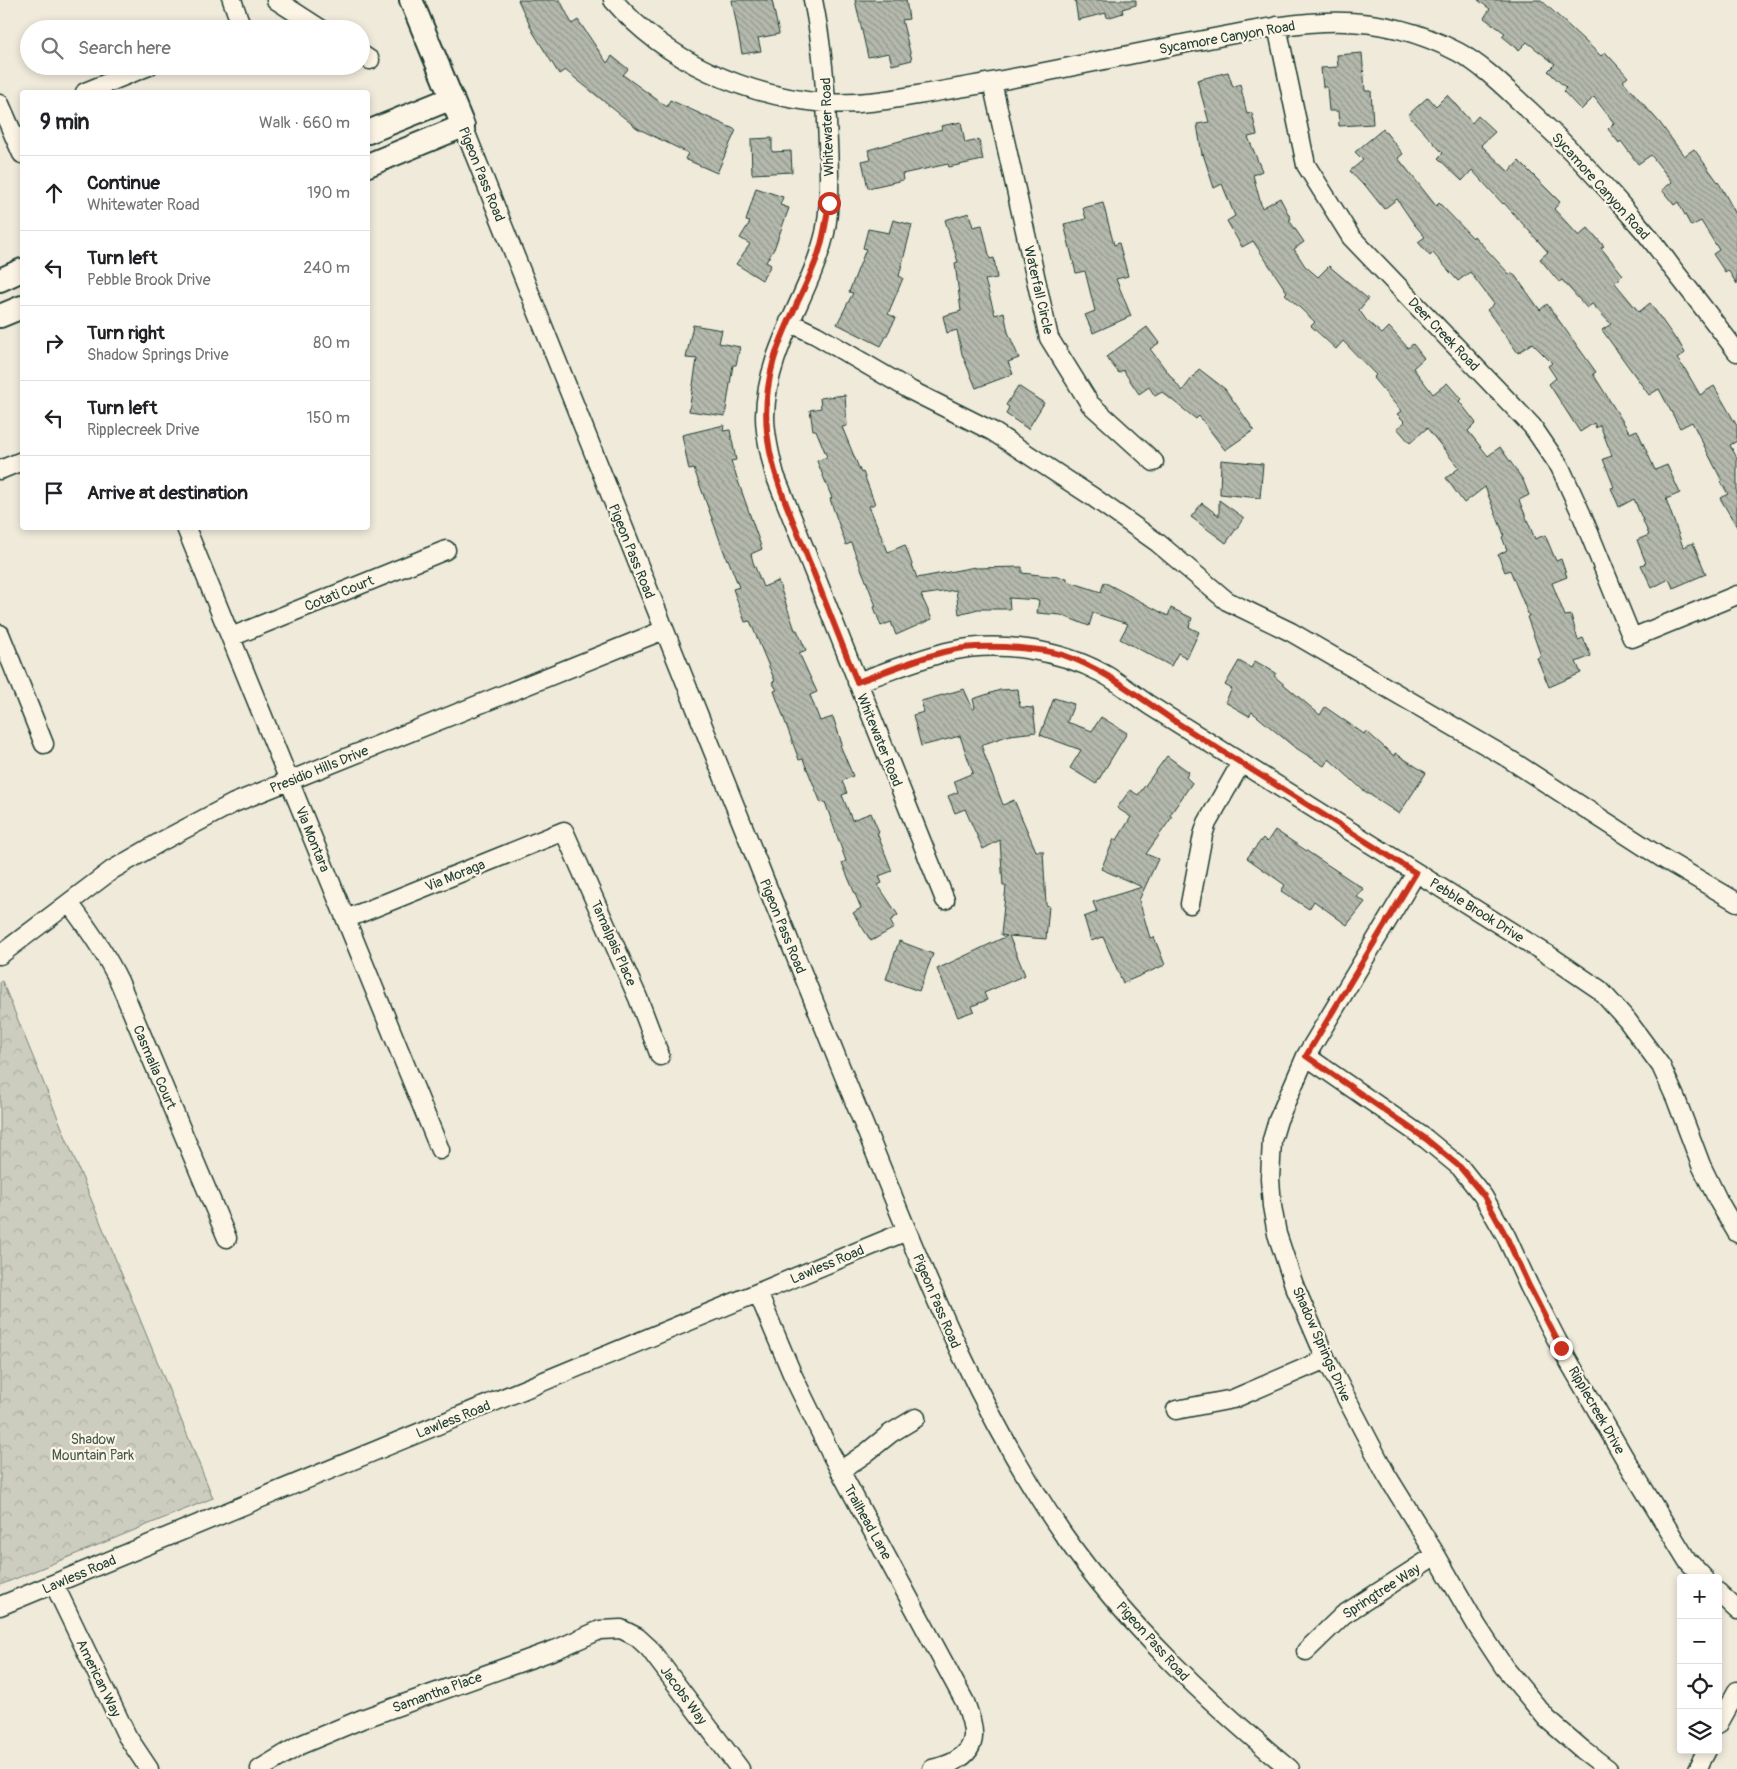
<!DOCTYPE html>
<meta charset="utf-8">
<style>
:root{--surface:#fff;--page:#f6f6f6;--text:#202124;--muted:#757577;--line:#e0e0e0}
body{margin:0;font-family:Pangolin,sans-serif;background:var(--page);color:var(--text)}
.controls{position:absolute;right:15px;bottom:15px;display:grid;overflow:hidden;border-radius:5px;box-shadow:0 2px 8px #0003}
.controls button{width:45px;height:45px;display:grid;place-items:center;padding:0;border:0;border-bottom:1px solid var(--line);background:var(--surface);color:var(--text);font:25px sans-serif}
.stop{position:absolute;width:15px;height:15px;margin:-11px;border:4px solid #c8321e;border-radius:50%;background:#fff}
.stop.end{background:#c8321e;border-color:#fff;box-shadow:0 1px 5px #0008}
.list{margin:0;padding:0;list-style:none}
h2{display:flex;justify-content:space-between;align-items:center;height:65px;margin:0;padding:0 20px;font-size:21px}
h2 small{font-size:16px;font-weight:400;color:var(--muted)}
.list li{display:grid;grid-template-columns:32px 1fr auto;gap:15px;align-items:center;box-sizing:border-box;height:75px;padding:0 20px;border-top:1px solid var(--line)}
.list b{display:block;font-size:19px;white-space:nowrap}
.list p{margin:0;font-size:16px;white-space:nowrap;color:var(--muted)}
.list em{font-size:16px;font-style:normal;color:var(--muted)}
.icon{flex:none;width:28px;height:28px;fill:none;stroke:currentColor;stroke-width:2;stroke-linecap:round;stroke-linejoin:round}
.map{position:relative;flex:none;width:1737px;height:1769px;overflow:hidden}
.search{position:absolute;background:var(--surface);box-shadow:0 2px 8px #0003;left:20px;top:20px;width:350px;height:55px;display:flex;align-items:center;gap:12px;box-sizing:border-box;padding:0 18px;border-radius:28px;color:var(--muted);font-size:19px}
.panel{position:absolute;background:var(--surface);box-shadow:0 2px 8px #0003;left:20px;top:90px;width:350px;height:440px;border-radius:5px}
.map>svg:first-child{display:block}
.forest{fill:url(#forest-crowns);stroke:#76857a}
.building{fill:url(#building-back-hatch);stroke:#1f3d34}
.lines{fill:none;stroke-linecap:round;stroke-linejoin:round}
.minor-casing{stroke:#1f3d34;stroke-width:21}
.major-casing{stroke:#1f3d34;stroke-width:26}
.minor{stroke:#fcf5e5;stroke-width:18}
.major{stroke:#fcf5e5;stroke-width:22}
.route{stroke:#c8321e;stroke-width:6}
.labels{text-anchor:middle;stroke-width:4.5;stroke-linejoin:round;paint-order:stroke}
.street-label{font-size:14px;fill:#1f3d34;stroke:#fcf5e5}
.park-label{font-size:14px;fill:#425a50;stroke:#fcf5e5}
</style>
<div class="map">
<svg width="1737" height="1769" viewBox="0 0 1737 1769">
<defs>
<pattern id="forest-crowns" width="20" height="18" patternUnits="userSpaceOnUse" patternTransform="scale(1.25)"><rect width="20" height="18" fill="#cccdbf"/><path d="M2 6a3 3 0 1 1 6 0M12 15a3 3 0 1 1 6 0" fill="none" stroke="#afb1a5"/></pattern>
<pattern id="building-back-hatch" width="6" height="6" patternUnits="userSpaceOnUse" patternTransform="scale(1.25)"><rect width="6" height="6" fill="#b5b9ad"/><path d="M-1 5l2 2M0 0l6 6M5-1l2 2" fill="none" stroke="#93988e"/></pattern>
</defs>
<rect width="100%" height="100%" fill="#efeada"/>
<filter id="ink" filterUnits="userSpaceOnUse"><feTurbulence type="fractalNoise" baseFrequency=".02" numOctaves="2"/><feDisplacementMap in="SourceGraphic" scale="10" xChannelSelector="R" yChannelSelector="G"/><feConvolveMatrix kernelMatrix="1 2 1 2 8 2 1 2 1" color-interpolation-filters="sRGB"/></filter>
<g filter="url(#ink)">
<path class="forest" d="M2 981 213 1498 0 1585V982Z"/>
<path class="building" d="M518 0H560L572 24 578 20 607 63 612 56 628 69 623 75 667 107 670 100 736 130 717 173 685 159 688 153 637 128 565 70 559 74 533 32Z
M732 0H772L779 34 758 38 761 51 742 54Z
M855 0H906L909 19 902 20 912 60 892 65 889 53 868 57Z
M1075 0H1136V5L1122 9 1123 13 1107 18 1106 13 1078 20Z
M1478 0H1541L1601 56 1605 52 1628 77 1623 81 1660 123 1684 156 1694 149 1720 185 1737 216V284L1728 270 1725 272 1713 254 1719 250 1701 221 1691 226 1678 202 1674 205 1662 190 1672 182 1651 155 1638 164 1621 141 1619 143 1608 129 1614 123 1594 97 1581 110 1563 91 1566 88 1548 71 1555 64 1527 42 1519 50 1502 36 1505 33 1484 18 1490 9Z
M1362 53 1365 91H1371L1373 124 1339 126 1338 111H1329L1327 87H1323L1321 68 1338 67 1337 55Z
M1228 72 1233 87 1240 84 1247 114 1252 113 1257 135 1248 137 1262 171 1253 175 1262 208 1280 198 1291 219 1289 220 1304 242 1294 249 1305 266 1318 277 1329 266 1368 299 1359 310 1367 321 1382 334 1389 327 1408 348 1413 344 1424 358 1413 368 1433 394 1447 383 1461 399 1459 401 1476 423 1468 431 1488 456 1500 447 1523 480 1529 495 1519 500 1535 539 1545 535 1556 561 1561 559 1567 577 1552 583 1565 616 1571 615 1578 640 1583 638 1591 656 1576 662 1581 673 1549 687 1537 658 1541 656 1527 617 1529 616 1510 570 1505 572 1498 555 1507 550 1502 537 1504 535 1485 487 1464 503 1446 478 1459 468 1427 428 1410 443 1397 428 1405 422 1397 414 1401 411 1373 378 1376 375 1343 341 1336 349 1311 326 1315 322 1285 294 1287 292 1253 241 1242 247 1227 221 1235 216 1222 184 1214 188 1203 154 1202 155 1197 124 1209 122 1197 80Z
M1447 95 1472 123 1478 116 1495 132 1481 145 1509 172 1519 161 1560 202 1554 209 1579 236 1588 228 1604 246 1601 248 1623 275 1615 283 1639 312 1650 303 1676 340 1677 339 1685 353 1677 359 1685 369 1700 395 1714 386 1737 426V441L1730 445 1737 458V527L1720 498 1728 494 1721 482 1722 481 1692 422 1680 428 1659 389 1649 395 1602 330 1611 324 1592 304 1587 308 1562 280 1559 282 1540 259 1548 252 1504 203 1503 204 1472 170 1462 181 1438 158 1443 153 1408 115 1428 97 1436 106Z
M961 122 965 143 979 140 983 160 949 167 948 164 902 174 903 180 868 188 862 161 871 159 868 150 942 129 941 126Z
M1383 129 1403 154 1398 158 1436 206 1439 203 1473 238 1474 236 1510 275 1513 273 1540 310 1547 304 1596 372 1593 374 1630 433 1637 430 1655 470 1667 465 1680 493 1666 499 1683 547 1693 543 1706 574 1673 588 1669 579 1652 588 1641 565 1646 563 1637 540 1649 535 1634 499 1619 507 1611 488 1614 487 1603 459 1612 456 1600 425 1596 428 1594 423 1580 432 1549 384 1556 378 1548 366 1552 363 1532 343 1518 353 1487 310 1494 304 1470 272 1458 281 1433 253 1430 256 1418 242 1425 237 1414 224 1397 199 1384 209 1364 184 1363 185 1350 171 1363 160 1355 152Z
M772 138V152L791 151 792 172 752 174 751 139Z
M756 188 783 197 780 205 789 208 774 249 766 262 771 265 762 280 736 264 750 244 740 238 750 222 746 221Z
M1103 203 1114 245 1119 243 1128 276 1116 279 1131 316 1093 333 1085 315 1095 311 1085 271 1076 273 1064 224 1086 219 1083 208Z
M969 213 973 227 982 225 990 259 994 258 997 278 985 280 995 315 1004 312 1008 332 1019 358 1008 362 1013 374 976 388 962 354 957 330 947 333 943 316 961 311 955 263 958 262 945 220Z
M893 220 912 225 899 276 903 278 888 314 896 318 881 346 837 324 853 293 849 292 866 249 863 248 868 229 889 233Z
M693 325 722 330 719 343 740 347 736 365H733L725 416 689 411 697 359 686 358Z
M1147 327 1159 343 1150 349 1182 391 1199 369 1225 389 1254 430 1225 450 1199 416 1196 419 1162 392 1155 396 1149 387 1139 394 1123 370 1119 373 1106 357Z
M1018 386 1044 403 1028 429 1006 414 1009 407 1006 405Z
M845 395 847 426 842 427 861 473 863 472 875 504 869 506 888 552 905 545 917 578 975 567V568L1022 567V573L1067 578V581L1101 592 1104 582 1168 616 1171 608 1192 618 1189 627 1199 632 1187 658 1178 653 1171 666 1120 639 1128 624 1093 613 1089 626 1061 615 1037 613 1039 600 1009 598 1010 609H978L959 614 956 590 921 595 932 619 896 635 891 622 881 626 874 607 876 606 851 543 846 545 830 499 832 498 817 461 827 457 816 430H813L810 410 821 408 820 398Z
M724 425 723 431 730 430 736 460 731 461 762 549 751 554 753 562 763 587 778 581 795 630H797L806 650 799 653 817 692 810 695 820 721 833 717 842 744 840 745 853 776 842 781 847 793 842 795 852 820 871 813 879 832 877 833 892 871 879 876 882 883 878 885 898 915 890 921 894 928 871 941 853 913 861 908 842 863 846 861 825 802 821 803 803 759 799 760 774 691 777 690 772 682 775 681 750 621 745 622 733 589 739 587 728 559 727 560 694 469 689 470 682 435Z
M1221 460 1263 464 1260 498 1220 494Z
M1219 500 1244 518 1226 543 1191 517 1202 503 1219 516Z
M1239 661 1251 668 1255 661 1276 673 1274 676 1320 715 1325 707 1364 734 1366 731 1394 756 1395 753 1426 773 1399 814 1363 790 1329 759 1324 766 1293 746 1252 712 1249 716 1225 702 1232 689 1225 685Z
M964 689 973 709 975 708 973 699 1000 690 1018 689 1020 707 1033 708 1036 732 1010 735 981 745 1003 805 1014 800 1036 851H1043L1046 905 1049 906 1046 939 1009 936 1025 975 984 993 987 1000 972 1006 974 1011 958 1017 937 969 1007 936 1001 935 1006 886H1003L1000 840 983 849 965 809 955 813 948 796 958 792 954 781 973 773 960 736 921 746 913 715 924 712 921 701Z
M1054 698 1074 704 1067 722 1092 731 1101 717 1127 733 1096 784 1070 768 1081 750 1040 735Z
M1167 756 1189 772 1186 777 1192 783 1170 815 1172 817 1146 854 1158 859 1139 900 1150 938 1154 937 1165 965 1123 983 1103 937 1091 941 1084 917 1097 912 1093 902 1142 887 1101 869 1114 839 1117 840 1131 817 1117 808 1130 790 1138 795Z
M1275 830 1364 889 1357 897 1365 902 1347 925 1314 901 1309 909 1281 891 1285 885 1247 858 1263 838 1267 842Z
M899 941 933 954 919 991 886 979Z"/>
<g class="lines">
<defs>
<path id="minor" d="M232 0 242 28 240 29
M276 0 321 29
M613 0C666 61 745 96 825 103 863 106 903 97 941 91 1027 77 1112 58 1198 41 1292 23 1368 4 1458 52 1484 66 1507 90 1529 110 1567 145 1603 183 1637 223 1650 237 1662 254 1673 269 1695 297 1716 324 1737 352
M813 0C823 48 826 94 828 143 829 173 831 204 825 233 810 296 766 349 765 416 765 436 770 456 775 475L945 900
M1277 26 1306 165 1351 237 1532 426 1560 467 1581 513 1632 638 1737 595
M361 54 370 60
M992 82 1049 338 1090 404 1154 462
M85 92 149 66
M0 104 22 154
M463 126C563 378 663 630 765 881 804 976 842 1072 881 1167 932 1294 985 1421 1063 1534 1126 1624 1206 1700 1290 1769
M789 322 816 335 912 391 992 431 1093 497 1158 543 1227 601 1291 632 1506 757 1662 858 1737 902
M0 470 22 461
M186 528 440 1150
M0 634 44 744
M231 637 446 550
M857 682C888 672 919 658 951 651 998 640 1060 650 1102 673 1119 682 1134 695 1149 705L1553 958 1600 990 1627 1020 1661 1066 1676 1099 1701 1165 1719 1202 1737 1233
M1416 873 1306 1056 1278 1120 1272 1140 1270 1179 1272 1206 1277 1234 1294 1285 1326 1359 1386 1474 1436 1555 1477 1626 1504 1667 1547 1719 1583 1750 1608 1769
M69 903C88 928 105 952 119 981L227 1238
M1190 904 1203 835 1207 823 1241 763
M346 919 564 831 638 998 660 1056
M0 955 112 870 162 841 234 803 664 630
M1306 1056 1426 1139 1460 1167 1483 1196 1506 1236 1529 1286 1561 1348 1624 1457 1687 1560 1704 1578
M758 1293 793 1376 830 1452 965 1702C973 1724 982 1747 955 1761 949 1765 940 1767 932 1769
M1176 1410 1233 1399 1326 1359
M840 1471 866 1453 891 1433 916 1418
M54 1584 127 1736 149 1769
M1718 1592 1737 1610
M0 1606 907 1231
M1306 1651 1343 1615 1436 1555
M1718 1725 1737 1691
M260 1769 300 1745 362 1719 557 1649 600 1630 621 1629 637 1637 649 1648 740 1769
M1697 1769 1707 1750"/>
<path id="major" d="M368 132 452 98
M368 165 463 126 411 0
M0 280 22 270
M0 316 22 307"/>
</defs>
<use href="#minor" class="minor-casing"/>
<use href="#major" class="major-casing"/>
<use href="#minor" class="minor"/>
<use href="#major" class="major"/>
</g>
</g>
<g class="lines" filter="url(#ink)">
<path class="route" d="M829 203C826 221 824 238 818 255 805 292 783 326 773 363 753 439 780 487 807 556 824 598 840 640 857 682 892 670 940 648 976 647 1000 646 1040 648 1063 655 1106 669 1142 700 1179 724 1258 774 1337 823 1416 873L1306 1056 1426 1139 1460 1167 1484 1196 1506 1236 1529 1286 1561 1348"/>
</g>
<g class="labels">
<g class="street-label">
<text transform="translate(1227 37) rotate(-10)" y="5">Sycamore Canyon Road</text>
<text transform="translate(827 127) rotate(-92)" y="5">Whitewater Road</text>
<text transform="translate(482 174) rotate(68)" y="5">Pigeon Pass Road</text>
<text transform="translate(1601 186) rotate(48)" y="5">Sycamore Canyon Road</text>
<text transform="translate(1039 290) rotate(77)" y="5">Waterfall Circle</text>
<text transform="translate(1444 334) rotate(46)" y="5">Deer Creek Road</text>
<text transform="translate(632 551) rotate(68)" y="5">Pigeon Pass Road</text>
<text transform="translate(339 593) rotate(-22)" y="5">Cotati Court</text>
<text transform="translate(880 740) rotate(68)" y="5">Whitewater Road</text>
<text transform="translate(319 769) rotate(-22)" y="5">Presidio Hills Drive</text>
<text transform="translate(313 839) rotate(68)" y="5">Via Montara</text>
<text transform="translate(455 875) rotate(-22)" y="5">Via Moraga</text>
<text transform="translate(1477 910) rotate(32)" y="5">Pebble Brook Drive</text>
<text transform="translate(783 926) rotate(68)" y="5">Pigeon Pass Road</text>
<text transform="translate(614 943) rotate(66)" y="5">Tamalpais Place</text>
<text transform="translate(155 1067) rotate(67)" y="5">Casmalia Court</text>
<text transform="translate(827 1264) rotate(-23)" y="5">Lawless Road</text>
<text transform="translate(937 1301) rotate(67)" y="5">Pigeon Pass Road</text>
<text transform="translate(1322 1344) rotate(66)" y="5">Shadow Springs Drive</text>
<text transform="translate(1597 1410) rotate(60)" y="5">Ripplecreek Drive</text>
<text transform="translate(453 1419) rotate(-22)" y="5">Lawless Road</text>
<text transform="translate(868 1522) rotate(61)" y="5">Trailhead Lane</text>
<text transform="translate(79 1574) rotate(-23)" y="5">Lawless Road</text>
<text transform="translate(1381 1591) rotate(-33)" y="5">Springtree Way</text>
<text transform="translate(1153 1641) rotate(48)" y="5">Pigeon Pass Road</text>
<text transform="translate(99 1678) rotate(64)" y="5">American Way</text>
<text transform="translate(437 1692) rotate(-20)" y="5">Samantha Place</text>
<text transform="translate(684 1695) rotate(54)" y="5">Jacobs Way</text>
</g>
<g class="park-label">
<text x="93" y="1444">Shadow<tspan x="93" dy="16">Mountain Park</tspan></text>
</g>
</g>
</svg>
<div class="controls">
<button>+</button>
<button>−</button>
<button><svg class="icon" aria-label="locate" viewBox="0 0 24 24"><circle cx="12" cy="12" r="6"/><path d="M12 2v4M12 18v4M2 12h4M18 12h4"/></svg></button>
<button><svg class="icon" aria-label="layers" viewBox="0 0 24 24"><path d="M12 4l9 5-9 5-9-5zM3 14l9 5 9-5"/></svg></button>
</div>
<div class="stop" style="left:829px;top:203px"></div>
<div class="stop end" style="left:1561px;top:1348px"></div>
<div class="search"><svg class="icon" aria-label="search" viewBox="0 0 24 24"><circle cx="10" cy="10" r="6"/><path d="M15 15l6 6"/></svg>Search here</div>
<section class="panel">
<h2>9 min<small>Walk · 660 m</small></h2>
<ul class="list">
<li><svg class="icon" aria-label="ahead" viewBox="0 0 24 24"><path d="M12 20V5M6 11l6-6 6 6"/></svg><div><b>Continue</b><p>Whitewater Road</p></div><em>190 m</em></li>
<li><svg class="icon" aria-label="left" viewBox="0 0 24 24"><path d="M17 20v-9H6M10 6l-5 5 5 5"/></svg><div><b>Turn left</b><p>Pebble Brook Drive</p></div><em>240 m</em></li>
<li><svg class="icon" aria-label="right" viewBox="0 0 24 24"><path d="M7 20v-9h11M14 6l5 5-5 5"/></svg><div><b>Turn right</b><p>Shadow Springs Drive</p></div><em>80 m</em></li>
<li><svg class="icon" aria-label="left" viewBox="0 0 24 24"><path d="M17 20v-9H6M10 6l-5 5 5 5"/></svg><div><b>Turn left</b><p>Ripplecreek Drive</p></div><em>150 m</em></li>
<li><svg class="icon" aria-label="arrive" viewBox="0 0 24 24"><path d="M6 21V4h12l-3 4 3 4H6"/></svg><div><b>Arrive at destination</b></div></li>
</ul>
</section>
</div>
